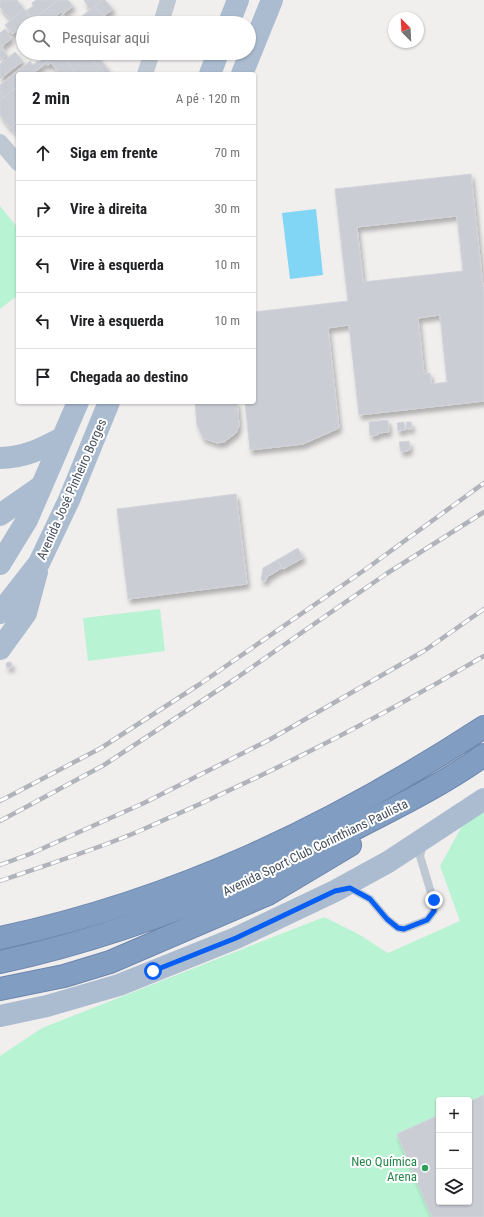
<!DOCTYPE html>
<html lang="pt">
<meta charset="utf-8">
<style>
:root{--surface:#fff;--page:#f2f2f2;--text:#202124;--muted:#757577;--line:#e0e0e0}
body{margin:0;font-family:"Roboto Condensed",sans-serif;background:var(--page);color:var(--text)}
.controls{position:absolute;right:12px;bottom:12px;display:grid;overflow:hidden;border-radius:4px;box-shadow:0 1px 3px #0004}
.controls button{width:36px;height:36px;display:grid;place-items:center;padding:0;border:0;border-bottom:1px solid var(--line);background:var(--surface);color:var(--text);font:20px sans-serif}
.compass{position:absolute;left:388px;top:12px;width:36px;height:36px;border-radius:50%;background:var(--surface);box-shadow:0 1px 3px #0004;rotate:336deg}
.stop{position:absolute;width:12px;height:12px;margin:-9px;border:3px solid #075ef2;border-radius:50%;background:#fff}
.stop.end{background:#075ef2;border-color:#fff;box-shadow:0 1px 4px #0008}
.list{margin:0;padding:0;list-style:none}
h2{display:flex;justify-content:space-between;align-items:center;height:52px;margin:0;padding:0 16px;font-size:17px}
h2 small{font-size:13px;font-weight:400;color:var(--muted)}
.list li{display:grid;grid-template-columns:26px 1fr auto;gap:12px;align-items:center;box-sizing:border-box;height:56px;padding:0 16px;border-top:1px solid var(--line)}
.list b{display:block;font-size:15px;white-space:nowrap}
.list em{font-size:13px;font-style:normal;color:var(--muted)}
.icon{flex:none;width:22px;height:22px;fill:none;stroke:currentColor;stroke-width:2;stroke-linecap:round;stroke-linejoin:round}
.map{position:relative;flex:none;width:484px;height:1217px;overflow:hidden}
.search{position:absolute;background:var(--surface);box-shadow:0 1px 3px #0004;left:16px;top:16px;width:240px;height:44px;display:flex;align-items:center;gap:10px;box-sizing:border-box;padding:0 14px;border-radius:22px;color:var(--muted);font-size:15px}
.panel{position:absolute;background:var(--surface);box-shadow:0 1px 3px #0004;left:16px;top:72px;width:240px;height:332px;border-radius:4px}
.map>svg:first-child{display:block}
.green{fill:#b8f3d3;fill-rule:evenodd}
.water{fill:#81d5f5}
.building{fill:#cacdd4;stroke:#d2d4db;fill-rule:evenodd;filter:url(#shadow)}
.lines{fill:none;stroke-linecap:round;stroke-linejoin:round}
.highway-casing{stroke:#6c87ae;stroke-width:24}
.lane{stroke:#bdc8d2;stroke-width:8}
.street{stroke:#bdc8d2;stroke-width:16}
.primary{stroke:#abbbd0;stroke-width:22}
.highway{stroke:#819dc2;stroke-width:22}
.rail-casing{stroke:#b0b3ba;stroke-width:4.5}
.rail{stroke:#fff;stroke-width:3;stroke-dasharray:9;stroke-linecap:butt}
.route{stroke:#075ef2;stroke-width:5}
.leisure-dot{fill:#2e9e5b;stroke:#fff;stroke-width:1.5}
.labels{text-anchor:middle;stroke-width:4;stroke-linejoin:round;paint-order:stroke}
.street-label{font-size:13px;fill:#45505e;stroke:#fff}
.leisure-label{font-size:13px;fill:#27864d;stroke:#fff;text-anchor:end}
</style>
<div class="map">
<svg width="484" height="1217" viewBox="0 0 484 1217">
<defs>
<filter id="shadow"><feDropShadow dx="2.5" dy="4.5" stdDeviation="2" flood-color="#0004"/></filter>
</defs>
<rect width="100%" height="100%" fill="#f1eeee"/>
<path class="green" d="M0 206 18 228V295L0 309Z
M160 609 165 651 88 661 83 618Z
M484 811V1217H0V1056L42 1028 324 917 360 935 388 953 460 921 440 866 462 826ZM439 1100H469V1202H439Z"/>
<path class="water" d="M316 209 323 275 290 279 282 213Z"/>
<path class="building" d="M0 0H17L24 9 11 20 0 7Z
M36 0H58L33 20 26 11 33 6 32 3Z
M58 0H68L73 6 63 14 61 12 46 23H36L33 20Z
M84 0H102L90 10Z
M102 0H105L113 9 104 16 95 6Z
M95 6 104 16 96 23H73Z
M24 9 36 23H23V27L12 34 5 25Z
M63 14 70 23H51Z
M5 29 12 38 1 47 7 55 0 61V33Z
M23 32V46L16 38Z
M15 52 23 61 0 79V64Z
M41 53H59L32 74H18V86L4 97 0 91V85L30 61 33 65 38 61 39 62 45 58Z
M60 53 77 74H60L51 63 48 66 45 63Z
M60 53H87L100 69 93 74H77Z
M87 53H95L111 73 93 74 100 69Z
M18 86V122L10 128 0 115V100Z
M0 91 4 97 0 100Z
M18 122V137L11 127Z
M471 174 484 296V401L359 415 349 325 328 328 339 428 303 444 250 450 245 402H254V312L348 301 335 189ZM457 216 463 271 363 282 357 227ZM440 315 447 382 431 384 430 373 424 374 418 318Z
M195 402H237L239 426 236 433 224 442 217 443 203 438 197 425Z
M388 420 389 432 377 433 378 435 370 436 369 422Z
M404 422 405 430 398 431 397 423Z
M406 422H411L412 429H407Z
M409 441 410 450 401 452 399 442Z
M236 494 247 584 128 599 117 509Z
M298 548 303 558 283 569 277 560Z
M277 560 282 568 267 577 266 581 261 580 263 568Z
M6 665a3 3 0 1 1 6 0a3 3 0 1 1-6 0Z
M484 1095V1217H432L397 1134 439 1115V1202H469V1102Z"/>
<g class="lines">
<defs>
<path id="highway" d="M0 938C178 900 332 826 484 727
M0 962C126 935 245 886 358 827 401 805 445 783 484 755
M0 989 64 976 110 962 268 894 350 845"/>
</defs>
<use href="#highway" class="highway-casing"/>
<path class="lane" d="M348 889 350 888 370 899 387 919 398 928 404 929 427 920 434 911 435 906 420 856 423 844"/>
<path class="street" d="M161 23 168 0
M145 74 152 53
M0 142 18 163"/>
<path class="primary" d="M229 23 238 0
M210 74 218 53
M242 74 272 0
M0 458C24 458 41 449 62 438
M0 515 40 487
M0 564 27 520 78 402
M0 613 39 563 69 500 109 402
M0 649 26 613 37 572
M0 1016 47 1006 119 985 236 938 335 891 388 862 484 799"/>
<use href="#highway" class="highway"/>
<defs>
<path id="rail" d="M0 801 101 748 200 684 366 569 484 483
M0 821 104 765 235 679 386 574 484 512
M0 865 30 854 144 803 269 740 424 651 484 609
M0 881C45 865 92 851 137 832 255 781 373 722 484 656"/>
</defs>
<use href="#rail" class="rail-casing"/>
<use href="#rail" class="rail"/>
</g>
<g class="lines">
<path class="route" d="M153 971 236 938 335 891 350 888 370 899 387 919 398 928 404 929 427 920 434 911V900"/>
</g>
<circle class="leisure-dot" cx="425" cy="1168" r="4"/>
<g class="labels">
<g class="street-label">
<text transform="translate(71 489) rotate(-66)" y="5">Avenida José Pinheiro Borges</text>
<text transform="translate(315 847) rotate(-26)" y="5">Avenida Sport Club Corinthians Paulista</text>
</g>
<g class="leisure-label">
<text x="417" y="1166">Neo Química<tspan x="417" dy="15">Arena</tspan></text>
</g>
</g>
</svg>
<div class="controls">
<button>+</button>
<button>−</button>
<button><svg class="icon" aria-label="layers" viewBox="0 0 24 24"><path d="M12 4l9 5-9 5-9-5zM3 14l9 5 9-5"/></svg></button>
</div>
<svg class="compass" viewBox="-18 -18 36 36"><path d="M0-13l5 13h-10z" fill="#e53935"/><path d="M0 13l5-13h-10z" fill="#757577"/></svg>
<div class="stop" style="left:153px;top:971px"></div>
<div class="stop end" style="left:434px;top:900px"></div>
<div class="search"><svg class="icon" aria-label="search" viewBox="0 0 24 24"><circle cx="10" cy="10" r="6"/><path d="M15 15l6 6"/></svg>Pesquisar aqui</div>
<section class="panel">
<h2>2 min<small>A pé · 120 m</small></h2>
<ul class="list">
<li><svg class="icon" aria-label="ahead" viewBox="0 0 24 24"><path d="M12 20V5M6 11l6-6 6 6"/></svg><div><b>Siga em frente</b></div><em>70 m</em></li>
<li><svg class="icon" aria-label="right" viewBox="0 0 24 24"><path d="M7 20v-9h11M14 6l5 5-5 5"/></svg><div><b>Vire à direita</b></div><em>30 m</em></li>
<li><svg class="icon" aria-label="left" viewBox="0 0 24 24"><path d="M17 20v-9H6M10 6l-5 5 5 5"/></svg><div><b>Vire à esquerda</b></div><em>10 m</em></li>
<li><svg class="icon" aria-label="left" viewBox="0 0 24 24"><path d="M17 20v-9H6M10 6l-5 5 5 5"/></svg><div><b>Vire à esquerda</b></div><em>10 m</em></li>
<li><svg class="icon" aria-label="arrive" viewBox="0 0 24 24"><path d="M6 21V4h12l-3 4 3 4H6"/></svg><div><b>Chegada ao destino</b></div></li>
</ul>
</section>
</div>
